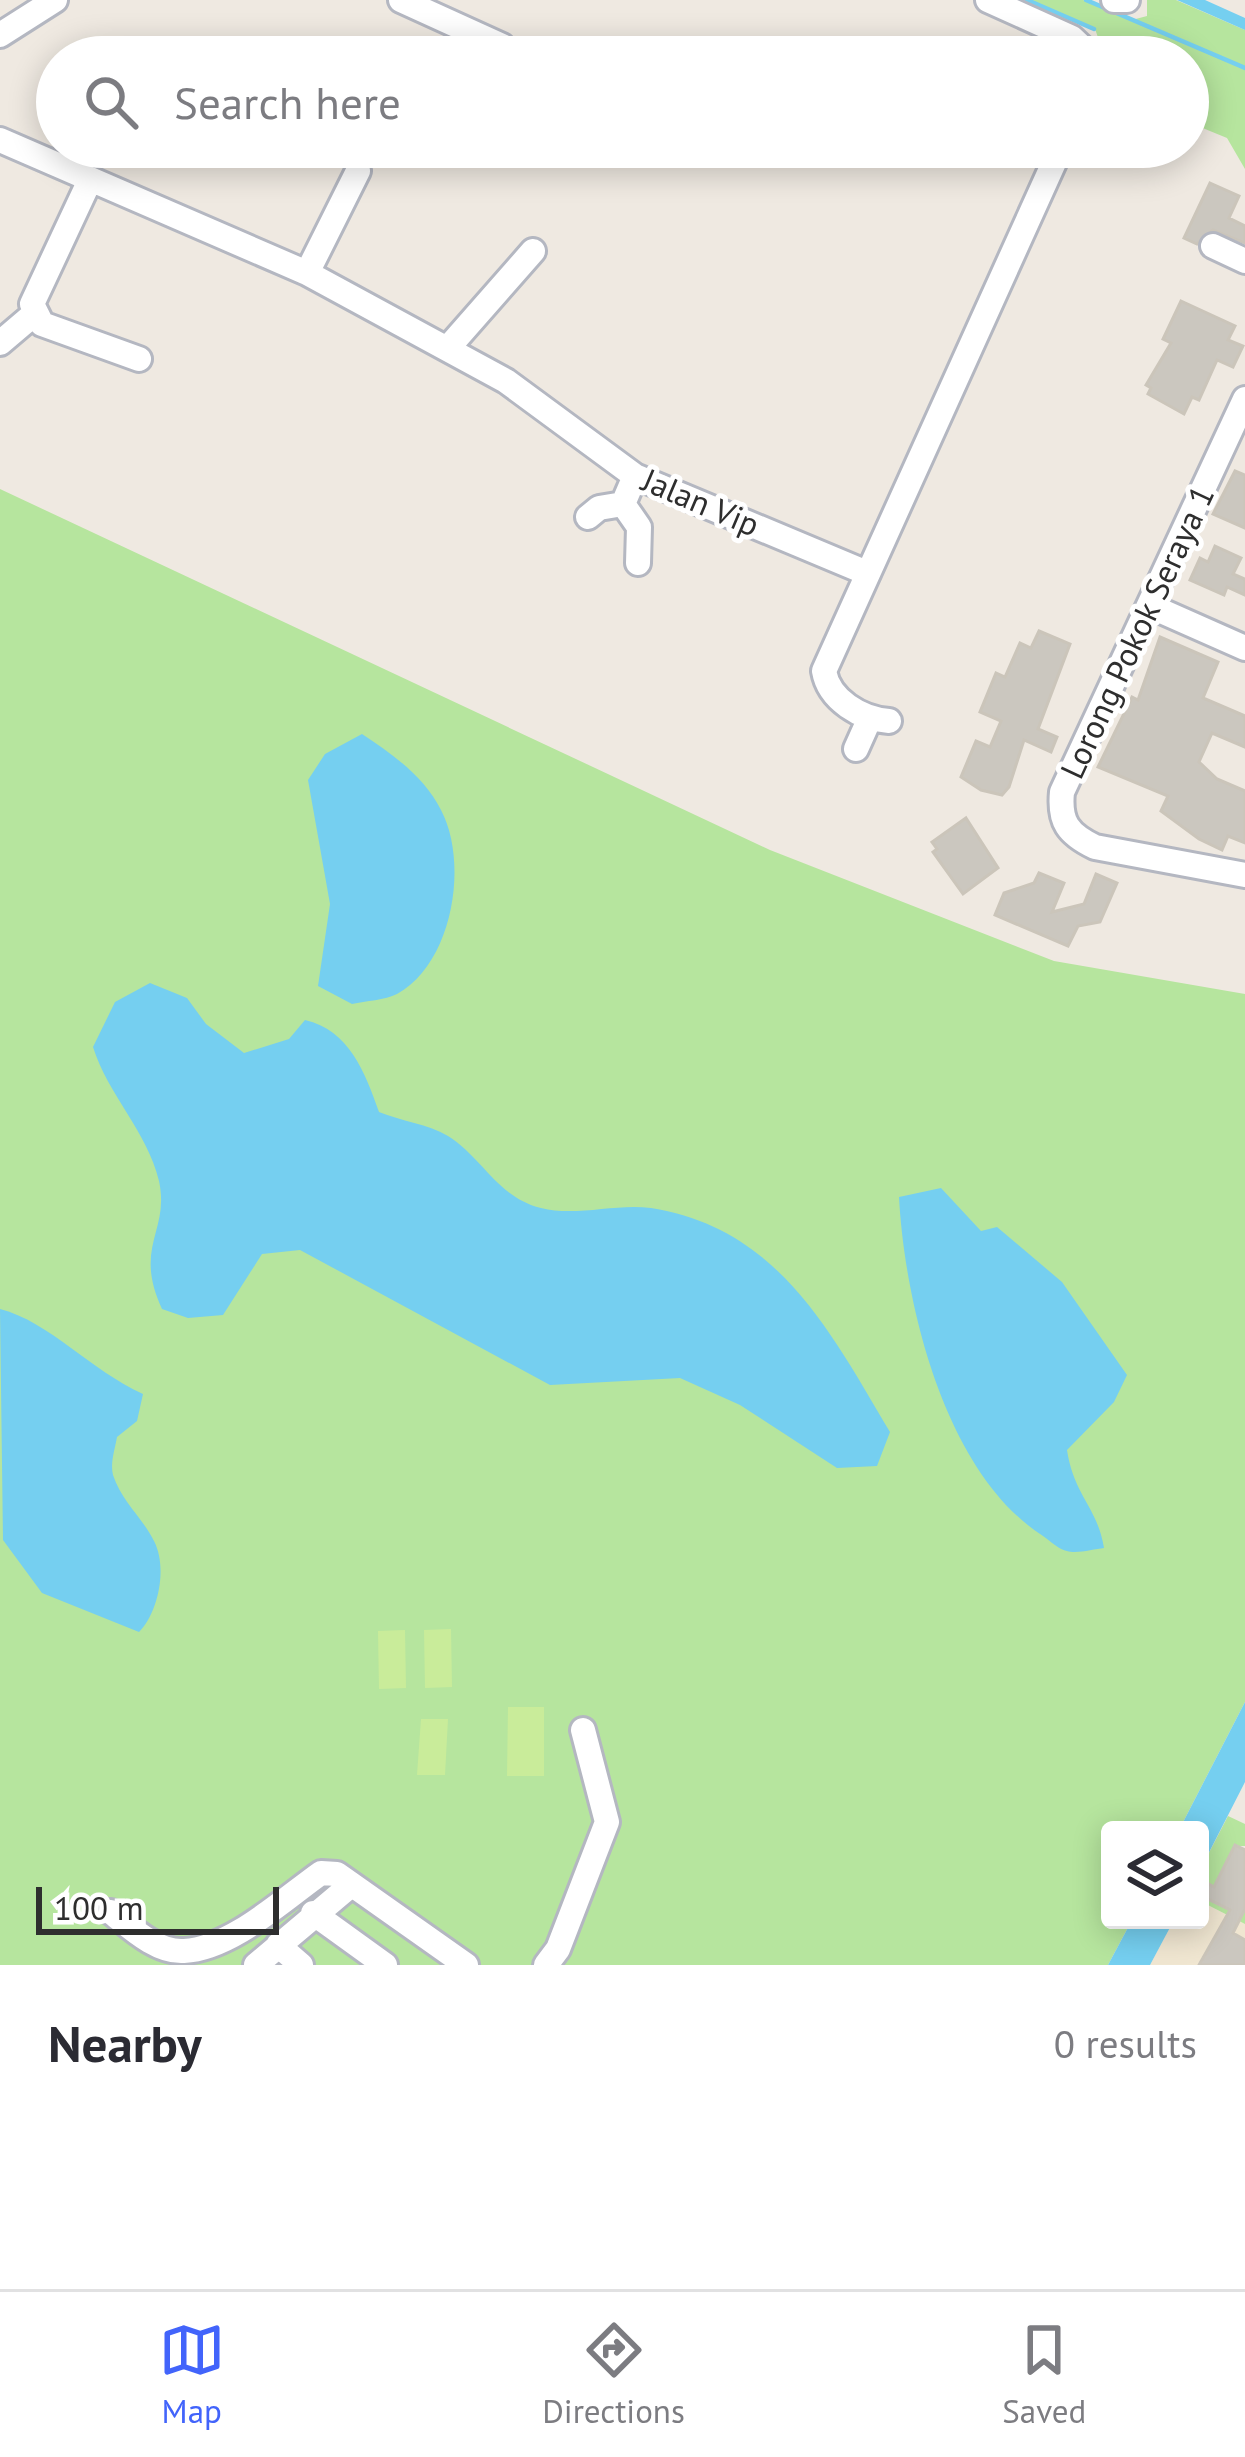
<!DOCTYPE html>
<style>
:root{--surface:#fff;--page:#f7f7f7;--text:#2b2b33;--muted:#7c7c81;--line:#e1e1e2;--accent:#4264fb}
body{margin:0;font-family:"PT Sans",sans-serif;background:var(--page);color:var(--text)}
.controls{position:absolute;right:36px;bottom:36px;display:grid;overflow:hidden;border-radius:12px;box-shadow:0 6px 30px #0003}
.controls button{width:108px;height:108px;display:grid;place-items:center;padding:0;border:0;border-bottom:3px solid var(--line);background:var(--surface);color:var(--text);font:60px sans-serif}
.scale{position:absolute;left:36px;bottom:30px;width:243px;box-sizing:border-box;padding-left:12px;border:6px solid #2e2e2e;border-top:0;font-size:33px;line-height:42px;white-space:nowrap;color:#2e2e2e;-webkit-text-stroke:9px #fff;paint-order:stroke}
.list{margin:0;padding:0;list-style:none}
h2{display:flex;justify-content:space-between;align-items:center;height:156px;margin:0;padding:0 48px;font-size:51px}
h2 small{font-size:39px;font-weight:400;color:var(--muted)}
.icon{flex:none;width:66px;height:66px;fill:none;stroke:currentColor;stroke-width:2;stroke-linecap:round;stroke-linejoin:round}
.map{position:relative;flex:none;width:1245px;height:1965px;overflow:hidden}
.search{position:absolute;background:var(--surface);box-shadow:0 6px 30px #0003;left:36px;right:36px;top:36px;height:132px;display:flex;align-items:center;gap:30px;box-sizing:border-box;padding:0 42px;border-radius:66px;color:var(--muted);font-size:45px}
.sheet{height:324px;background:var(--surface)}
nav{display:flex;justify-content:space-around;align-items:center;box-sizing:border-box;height:168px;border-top:3px solid var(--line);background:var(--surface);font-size:33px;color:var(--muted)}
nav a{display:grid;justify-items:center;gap:6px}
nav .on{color:var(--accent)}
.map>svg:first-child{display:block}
.education{fill:#f0e6d1}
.green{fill:#b6e59e}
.pitch{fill:#c9ec9a}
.water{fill:#75cff0}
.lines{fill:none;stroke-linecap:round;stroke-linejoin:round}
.stream{stroke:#75cff0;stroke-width:4.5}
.building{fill:#cbc7bf;stroke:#cbc5ba;stroke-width:3}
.minor-casing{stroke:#b4b7c1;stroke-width:30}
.minor{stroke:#fff;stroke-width:24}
.labels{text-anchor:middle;stroke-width:10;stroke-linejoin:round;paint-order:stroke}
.street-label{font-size:33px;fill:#2e2e2e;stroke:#fff}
</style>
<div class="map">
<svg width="1245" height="1965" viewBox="0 0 1245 1965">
<rect width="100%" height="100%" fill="#efe9e1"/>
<path class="education" d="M1200 1901 1245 1924V1965H1150L1174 1920H1200Z"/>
<path class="green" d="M1029 0H1083L1132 20 1147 16V0H1176L1245 30V169L1227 138 1188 122V57H1105L1095 29Z
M0 489 770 850 1054 961 1245 994V1702L1179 1830H1110V1920H1132L1108 1965H0Z
M1228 1816 1245 1824V1846H1235L1214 1887 1209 1885 1203 1896 1241 1916 1245 1909V1924L1200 1901V1870Z"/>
<path class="pitch" d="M451 1629 452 1687 425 1688 424 1630Z
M405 1630 406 1688 379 1689 378 1631Z
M508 1707H544V1776H507Z
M421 1719H448L445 1775H417Z"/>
<path class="water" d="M1177 0H1205L1245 18V30Z
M362 734C392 754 424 776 441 810 469 863 453 963 397 994 385 1000 366 1001 352 1004L318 986 330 904 308 780 325 754Z
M150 983 187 998 206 1024 244 1053 289 1039 305 1020C349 1030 365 1072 379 1112 400 1121 429 1124 448 1136 483 1158 497 1197 541 1208 576 1217 616 1203 651 1208 778 1228 830 1331 890 1432L877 1466 837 1468 740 1405 680 1378 550 1385 300 1250 262 1254 223 1315 188 1318 162 1309C133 1246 170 1232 159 1181 147 1131 108 1095 93 1047L115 1002Z
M941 1188 981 1231 997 1227 1062 1282 1127 1375 1114 1402 1067 1450C1074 1496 1097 1506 1104 1548 1094 1549 1077 1554 1067 1551 1060 1550 1050 1541 1043 1536 946 1474 905 1307 899 1197Z
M0 1309C50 1322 90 1370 143 1394L137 1421 117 1437C115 1449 110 1463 113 1475 122 1502 142 1517 154 1541 168 1568 158 1613 139 1632L42 1593 3 1540Z
M1245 1702V1782L1200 1870V1830H1179Z
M1132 1920H1174L1150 1965H1108Z"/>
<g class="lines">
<path class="stream" d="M1027 0 1094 29
M1086 0 1245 68"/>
</g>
<path class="building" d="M1210 183 1239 196 1229 218 1245 226V243L1213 230 1197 244 1184 238Z
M1181 301 1235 326 1228 340 1243 346 1233 367 1217 360 1199 400 1192 397 1184 414 1148 394 1151 388 1146 385 1171 343 1163 339Z
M1235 471 1245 475V528L1213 514Z
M1215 546 1241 558 1233 574 1245 579V595L1227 587 1224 595 1190 580 1200 558 1208 562Z
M1039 631 1070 644 1038 729 1057 737 1051 752 1024 740 1009 787 1002 795 981 790 961 777 976 741 990 747 1001 721 980 712 996 673 1005 677 1020 643 1031 648Z
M1160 637 1218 662 1203 698 1245 716V747L1212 733 1199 762 1217 779 1245 791V843L1228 836 1222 850 1199 839 1161 811 1168 796 1098 767 1132 697 1138 700Z
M966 818 998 868 963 894 933 852 937 849 932 842Z
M1039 873 1064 883 1052 912 1084 904 1096 874 1117 883 1100 922 1078 926 1068 946 995 915 1004 893 1034 883Z
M1235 1845 1245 1850V1909L1233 1933 1245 1940V1965H1199L1230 1910 1202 1896 1209 1884 1214 1887Z"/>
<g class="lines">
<defs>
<path id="minor" d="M401 0 502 46
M988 0 1072 38 1092 57
M1114 0H1127
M0 35 55 0
M0 140 307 273 506 381 635 476 867 573
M90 180 32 304 42 324 139 359
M1213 246 1245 261
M307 273 358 171
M0 343 33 315
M447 349 533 251
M1245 399 1062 792C1059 822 1068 834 1095 847L1245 875
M623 504 639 527 638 563
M588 517 599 508 623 504 635 476
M1150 606 1245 648
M889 721C861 719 829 700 824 671L1061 147
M856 749 869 720
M111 1912C130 1927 157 1953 184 1951 231 1949 284 1899 321 1873L337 1874 466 1965
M313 1913 385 1965
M278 1945 301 1965
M256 1965 351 1885
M546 1965 558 1949 607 1822 583 1730"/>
</defs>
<use href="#minor" class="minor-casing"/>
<use href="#minor" class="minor"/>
</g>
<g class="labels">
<g class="street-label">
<text transform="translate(701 502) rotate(23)" y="12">Jalan Vip</text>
<text transform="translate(1137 632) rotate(-65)" y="12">Lorong Pokok Seraya 1</text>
</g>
</g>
</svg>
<div class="controls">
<button><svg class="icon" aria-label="layers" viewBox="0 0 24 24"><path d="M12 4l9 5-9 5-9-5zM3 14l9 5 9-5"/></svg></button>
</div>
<div class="scale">100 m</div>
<div class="search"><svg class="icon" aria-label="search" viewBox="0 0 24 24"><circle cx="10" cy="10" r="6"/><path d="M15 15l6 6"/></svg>Search here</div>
</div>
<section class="sheet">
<h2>Nearby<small>0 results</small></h2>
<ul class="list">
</ul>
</section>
<nav>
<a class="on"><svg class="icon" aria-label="map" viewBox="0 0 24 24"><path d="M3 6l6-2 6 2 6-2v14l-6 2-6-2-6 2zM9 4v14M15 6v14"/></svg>Map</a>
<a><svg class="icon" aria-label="directions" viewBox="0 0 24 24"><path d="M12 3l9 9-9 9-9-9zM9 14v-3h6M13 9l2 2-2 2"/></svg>Directions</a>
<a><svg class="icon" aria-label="saved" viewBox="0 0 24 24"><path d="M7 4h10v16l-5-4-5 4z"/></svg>Saved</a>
</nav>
